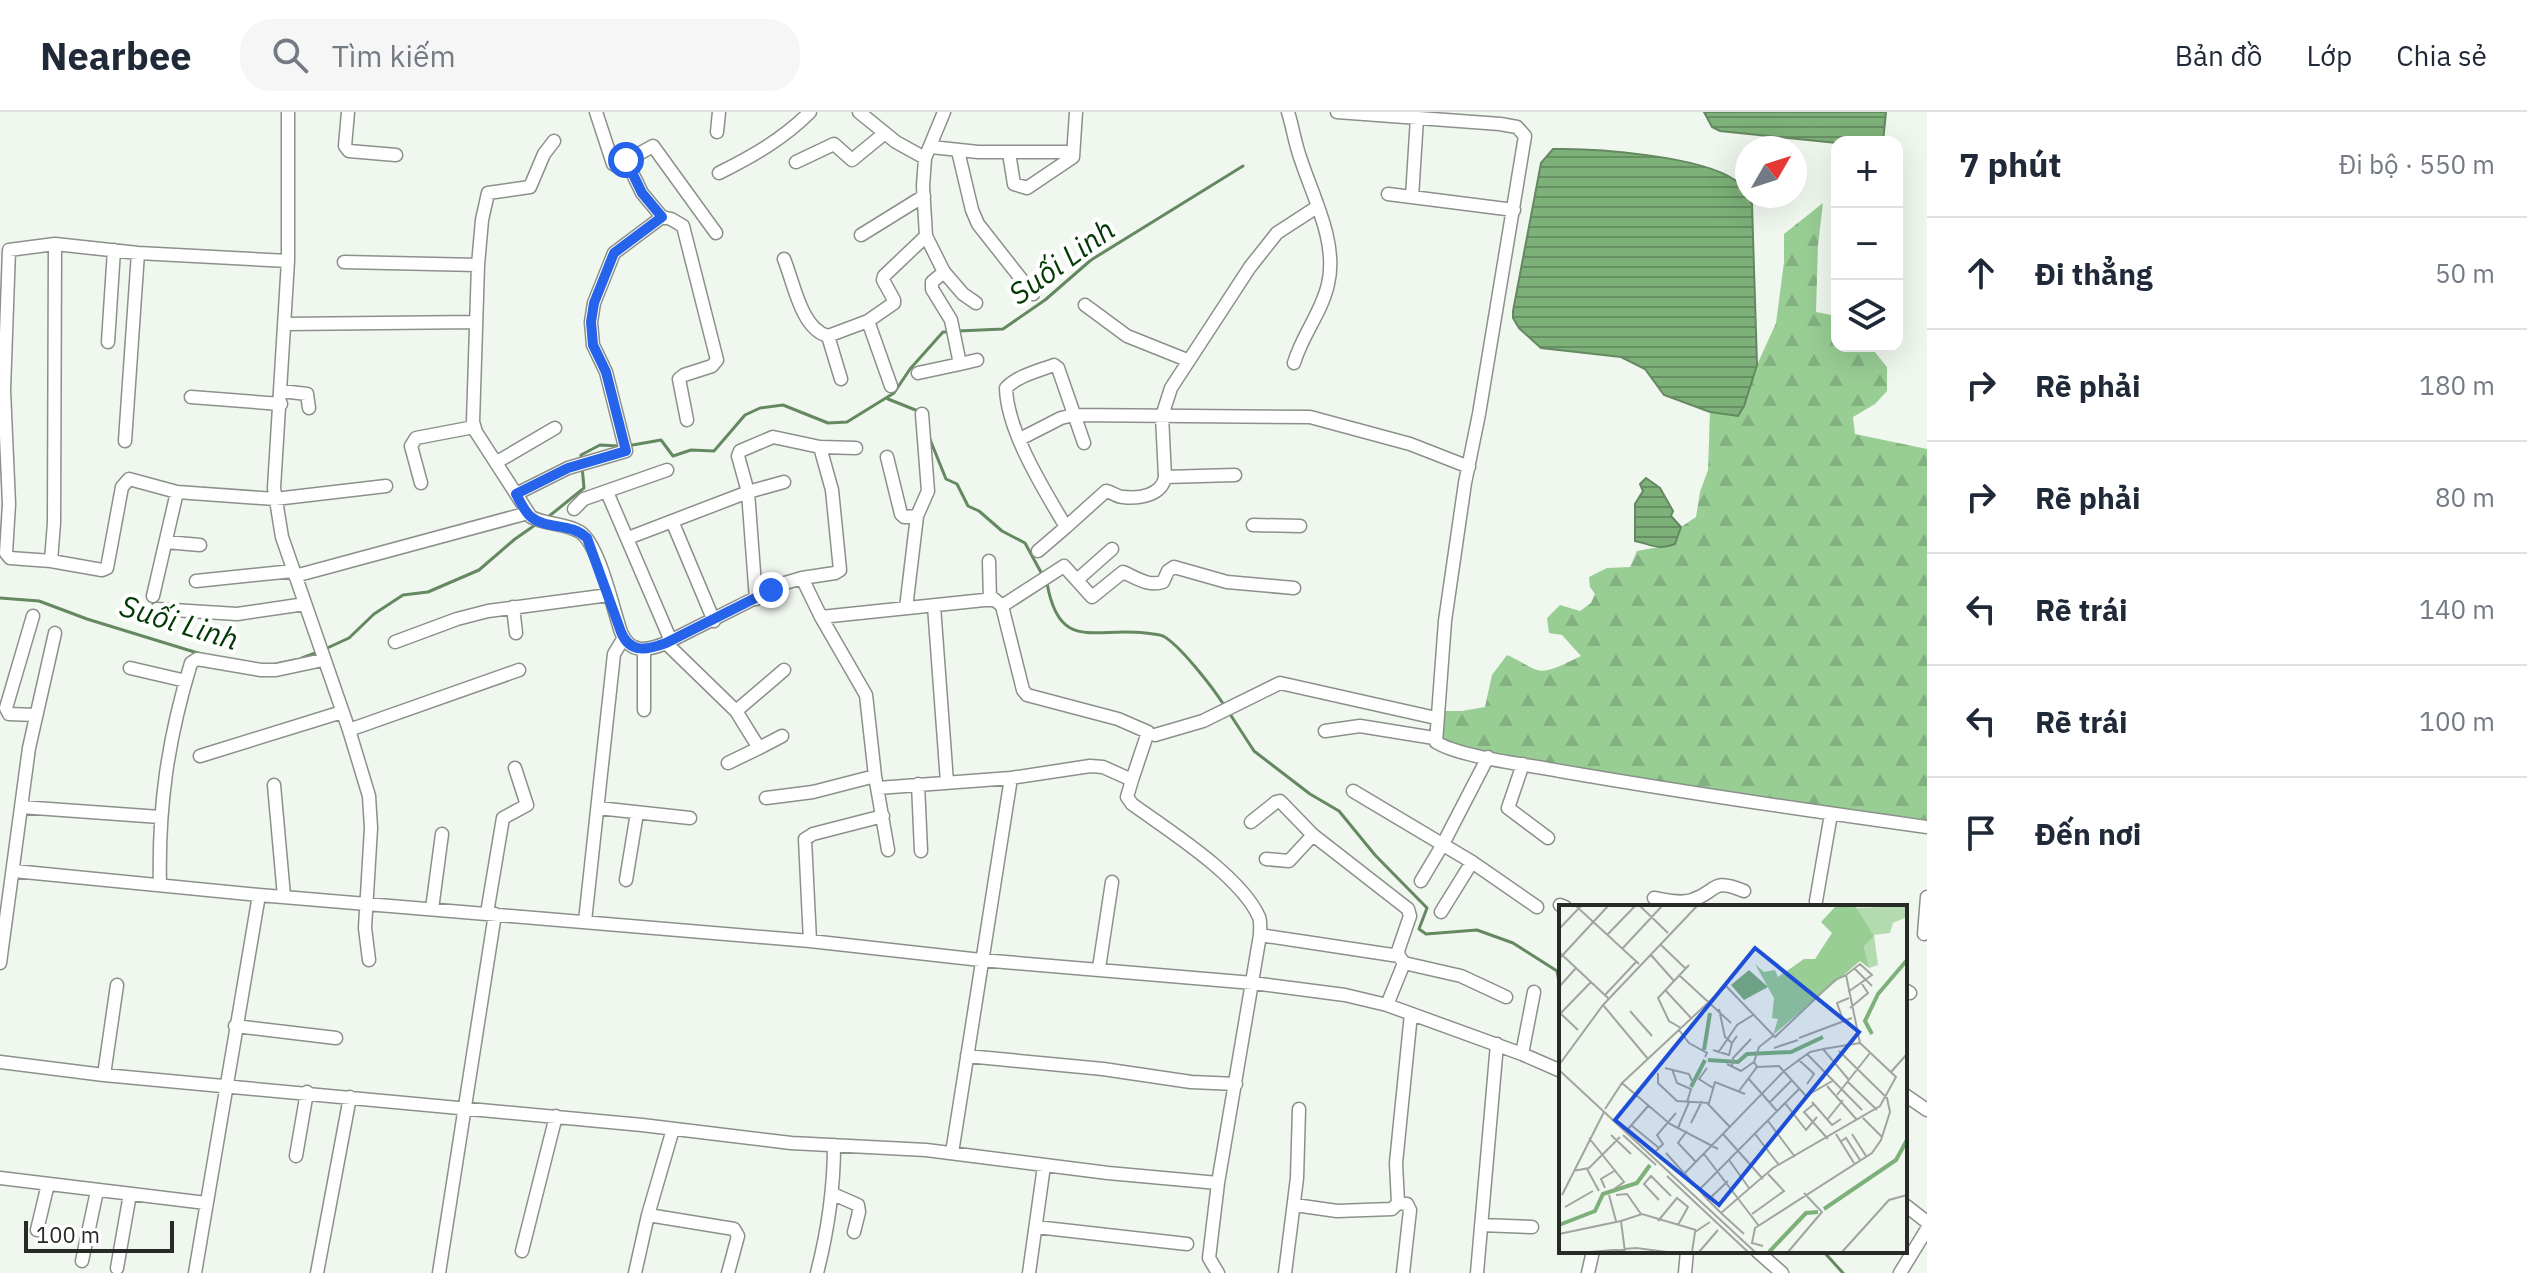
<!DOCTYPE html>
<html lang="vi">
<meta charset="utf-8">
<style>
:root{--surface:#fff;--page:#f6f6f7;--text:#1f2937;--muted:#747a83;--line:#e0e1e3}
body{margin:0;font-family:"IBM Plex Sans",sans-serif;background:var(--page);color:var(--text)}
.controls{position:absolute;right:24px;top:24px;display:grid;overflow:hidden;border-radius:16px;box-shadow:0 8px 32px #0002}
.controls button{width:72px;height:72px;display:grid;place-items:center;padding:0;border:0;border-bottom:2px solid var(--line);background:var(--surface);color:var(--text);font:40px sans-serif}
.compass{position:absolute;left:1735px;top:24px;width:72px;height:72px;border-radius:50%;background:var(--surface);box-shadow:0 8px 32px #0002;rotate:51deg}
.scale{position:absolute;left:24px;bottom:20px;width:150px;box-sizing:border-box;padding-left:8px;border:4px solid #282a27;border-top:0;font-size:22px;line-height:28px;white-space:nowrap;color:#282a27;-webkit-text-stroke:6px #fff;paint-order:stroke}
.stop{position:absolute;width:24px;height:24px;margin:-18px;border:6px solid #2563eb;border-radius:50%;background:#fff}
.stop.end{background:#2563eb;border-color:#fff;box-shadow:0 2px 8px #0008}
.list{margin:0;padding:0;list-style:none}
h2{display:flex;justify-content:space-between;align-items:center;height:104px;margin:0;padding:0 32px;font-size:34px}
h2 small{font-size:26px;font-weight:400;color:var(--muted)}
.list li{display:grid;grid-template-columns:52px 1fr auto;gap:24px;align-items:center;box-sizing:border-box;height:112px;padding:0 32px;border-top:2px solid var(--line)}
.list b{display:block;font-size:30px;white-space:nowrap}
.list em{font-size:26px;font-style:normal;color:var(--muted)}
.icon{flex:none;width:44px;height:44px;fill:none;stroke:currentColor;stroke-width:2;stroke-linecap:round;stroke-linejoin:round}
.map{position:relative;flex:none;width:1927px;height:1161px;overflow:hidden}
header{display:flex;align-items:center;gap:48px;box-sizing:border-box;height:112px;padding:0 40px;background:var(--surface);border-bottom:2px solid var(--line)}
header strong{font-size:38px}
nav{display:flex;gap:44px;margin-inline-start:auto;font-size:28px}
.search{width:560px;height:72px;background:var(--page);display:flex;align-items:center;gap:20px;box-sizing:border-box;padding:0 28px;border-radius:32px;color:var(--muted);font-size:30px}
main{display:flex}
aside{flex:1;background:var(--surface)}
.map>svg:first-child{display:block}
.forest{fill:url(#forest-firs)}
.water{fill:url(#water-rules);stroke:#648860;stroke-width:2}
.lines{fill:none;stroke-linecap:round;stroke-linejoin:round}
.stream{stroke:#648860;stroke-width:3}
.minor-casing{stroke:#8b918a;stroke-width:15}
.minor{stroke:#fff;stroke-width:12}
.route{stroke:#2563eb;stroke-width:10}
.labels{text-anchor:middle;stroke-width:8;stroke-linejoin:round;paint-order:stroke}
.water-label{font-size:30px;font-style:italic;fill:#003901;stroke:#fff}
.inset-river{fill:none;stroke:#7db179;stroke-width:4}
.inset-road{fill:none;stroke:#a0a59f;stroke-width:2}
.view{fill:#1d4ed8;fill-opacity:0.15;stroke:#1d4ed8;stroke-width:4}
.inset-edge{fill:none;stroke:#282a27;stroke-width:4}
</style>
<header>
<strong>Nearbee</strong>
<div class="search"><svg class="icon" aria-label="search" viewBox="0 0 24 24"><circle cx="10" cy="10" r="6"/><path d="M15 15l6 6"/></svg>Tìm kiếm</div>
<nav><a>Bản đồ</a><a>Lớp</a><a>Chia sẻ</a></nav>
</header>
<main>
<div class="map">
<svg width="1927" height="1161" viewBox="0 0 1927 1161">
<defs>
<pattern id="forest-firs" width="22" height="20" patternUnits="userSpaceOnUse" patternTransform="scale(2)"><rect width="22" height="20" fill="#98cd94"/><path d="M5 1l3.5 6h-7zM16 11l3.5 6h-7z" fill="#83b080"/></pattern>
<pattern id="water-rules" width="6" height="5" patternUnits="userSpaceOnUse" patternTransform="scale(2)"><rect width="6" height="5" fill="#7db179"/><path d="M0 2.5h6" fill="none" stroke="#669063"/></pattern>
</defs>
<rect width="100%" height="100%" fill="#f0f7ef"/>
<path class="forest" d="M1823 91 1818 133 1816 200 1837 204V234H1870L1887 255V279L1875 292 1853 305 1855 322 1927 337V712C1764 688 1598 671 1439 628L1440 599H1462L1485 595 1492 563 1507 543C1518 547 1527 555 1537 558 1549 562 1569 549 1581 544L1562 523 1549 521 1547 506 1560 493 1580 499 1591 491 1595 482 1590 475 1589 465 1607 456 1630 455 1637 439 1675 432 1681 415 1696 405 1700 380 1708 358 1710 300 1737 304 1744 294 1757 253 1776 211 1784 150V122Z"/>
<path class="water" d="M1704 0H1886L1883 30 1837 31 1720 19 1712 15Z
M1553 37C1596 36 1700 44 1735 68 1744 74 1748 83 1752 92L1757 253 1744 294 1738 304 1710 300 1664 283 1645 257 1621 245 1541 236 1519 216 1513 206V199L1541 51Z
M1646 366 1660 376 1673 399 1671 404 1681 415 1675 432C1658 439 1651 432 1635 429V392L1643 379 1640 372Z"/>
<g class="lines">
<path class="stream" d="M958 219 1003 217 1045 188 1091 148 1243 54
M888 287 918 299
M929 325 946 367 957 372 968 394 979 399 1002 419 1025 431 1043 464
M627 334 661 328 673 344 691 338 714 339 745 303 760 296 783 293 828 311 847 310 894 281 910 257 943 220H951
M581 347V343L600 333 619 334
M548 405 584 376 582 354
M1047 471C1059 540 1093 515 1145 521 1151 522 1158 522 1163 524 1180 533 1213 576 1224 593
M0 486 39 489 87 507 201 542
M325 537 349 526 374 502 403 483 428 480 479 458 515 427 538 411
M302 546 318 540
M271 553 295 548
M1228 599 1254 639 1310 682 1339 699 1375 743 1427 796 1419 817 1426 822 1477 818 1513 831 1557 859 1561 880
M1823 1139 1843 1161"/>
<defs>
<path id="minor" d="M288 0V149L274 376 282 425 349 618 369 684 371 716 365 816 369 848
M348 0 345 34 349 39 396 43
M596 0 613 52 617 54 653 34 716 121
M859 0 896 30 925 46
M1288 0C1293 16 1295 32 1301 48 1313 85 1338 131 1328 172 1322 200 1302 223 1294 251
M1337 0 1500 12 1517 15 1525 24 1479 302 1465 371 1445 509 1436 630C1459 645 1530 653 1560 659 1682 680 1804 698 1927 715
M717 20 719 0
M554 29 544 42 530 75 488 81 482 108 478 153 473 310 476 320 531 405C547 413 566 411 580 420 599 432 613 497 621 520 630 542 647 539 666 531L785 471 802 466 821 505 866 583 875 664 888 738
M931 35 978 40H1066L1073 45
M958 39 972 98 978 112 1033 182
M1009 41 1014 72 1027 76 1073 45 1076 0
M626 48 642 81 662 105 671 107 683 114 717 248 712 254 684 263 679 267 687 308
M796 50 834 32 852 48 885 21
M719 61C753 44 783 27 810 0
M1388 82 1514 98
M1412 85 1417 6
M861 123 924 84
M784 147C794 171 801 217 828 224L868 209 891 274
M288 149 138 141 55 132 9 138 4 278 9 392 6 441 10 446 51 449 102 458 107 456 122 375 129 367 177 380 275 387 386 374
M344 150 478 153
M944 160 963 182 976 191
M1085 193 1127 224 1187 248
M868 209 894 191V188L883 168 884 164 926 124
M285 212 476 210
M828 224 841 267
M108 230 114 138
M960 252 977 248
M918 261 960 252 951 208 932 177V170L944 160 926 124 923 74 925 46 944 0
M281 279 307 282 309 296
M191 285 281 292
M1020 327 1061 306 1074 303 1310 305 1410 332 1469 355
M125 329 138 141
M1084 331 1058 256 1054 253C1038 259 1017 264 1006 276 1007 319 1044 378 1066 415L1106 379C1112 380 1117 385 1123 385 1140 387 1162 383 1165 365
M887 345 901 402 904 405 917 404 906 496
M497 350 555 316
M1235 363 1165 365 1162 304 1171 276 1250 155 1277 121 1317 95
M421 371 411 334 416 326 474 315
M607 380 671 529
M516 382 568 356 626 339 606 260 593 233 591 210 594 191 614 141 662 105
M574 397 584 387 667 358
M917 404 928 379 922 302
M672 409 714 509
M1253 413 1300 414
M628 426 748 380 784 370
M166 430 200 433
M1038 439 1066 415
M51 449 54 411 55 132
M989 449 990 488
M295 464 528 401
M802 466 835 461 840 458 832 378 820 335
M1077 468 1112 437
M196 469 293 459
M153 484 177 380
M756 487 748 380 738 344 740 339 773 325 820 335 856 336
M934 494 947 670
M1002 494 1064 454 1092 485 1123 460C1135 465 1148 475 1163 470L1168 459 1174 455 1227 470 1294 476
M513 495 516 521
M157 497 237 502 305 492
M33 504 6 596 9 602 36 603
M821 505 994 487 1002 494 1023 578 1027 583 1118 607 1148 620 1132 668
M395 530 457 507 488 499 609 483
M666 531 736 599 784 558
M130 556 186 569
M644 598V538
M736 599 759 636 782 624
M349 618 519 558
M1325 619 1360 614 1434 626
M1155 623 1203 609 1280 571 1436 606
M200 644 342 600
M728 651 759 636
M1523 652 1508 696 1548 726
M918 672 921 739
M274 673 284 784
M878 676 1011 666 1090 654 1103 655 1132 668 1127 685 1132 692C1168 718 1241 764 1259 805 1261 810 1260 817 1260 823L1218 1071 1209 1146 1218 1161
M1353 679 1472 750 1537 795
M766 686 813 680 875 664
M21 695 160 705
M598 696 690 706
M1251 710 1276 690 1280 689 1313 723 1289 749 1266 747
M1313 723 1408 797 1410 804 1398 839 1399 844 1404 851
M14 759 259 783 810 829 981 848 1253 871 1345 883 1387 893 1522 942 1561 959
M626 768 637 701
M1421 769 1443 732 1488 645
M160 773C158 694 168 627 191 551L197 547 261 558H276L323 548
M1654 786C1666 788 1680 792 1692 788 1718 780 1710 765 1744 779
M1816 789 1831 702
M1560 793 1565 795
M432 797 442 722
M1441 800 1472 750
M487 801 503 706 527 693 515 656
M585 809 614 542 623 527
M1924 822 1927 785
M1260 823 1399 844
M810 829 805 727 813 722 883 704
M0 851 29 636 55 521
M1099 856 1112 770
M1905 878 1910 881
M1387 893 1404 851 1461 864 1506 885
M235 914 336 926
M1522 942 1534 880
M967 944 1103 957 1191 970 1236 972
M0 950 104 963 642 1013 791 1031 926 1038 1108 1061 1218 1071
M104 963 117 873
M1905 983 1927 998
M952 1041 1011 666
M296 1044 307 980
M0 1066 206 1091
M833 1082 858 1093 859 1100 854 1120
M1398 1091 1407 1092 1410 1098 1403 1161
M1295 1093 1337 1099 1392 1097 1398 1091 1396 1051 1411 902
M1905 1093 1927 1110
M648 1103 734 1117 738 1124 728 1161
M1481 1113 1532 1115
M1036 1115 1187 1132
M37 1118 48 1072
M522 1139 556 1004
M1757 1139 1782 1161
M82 1149 97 1079
M117 1156 130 1082
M195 1161 259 783
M317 1161 350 985
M439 1161 495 802
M635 1161 648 1103 673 1017
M817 1161C828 1118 834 1077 834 1033
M1029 1161 1044 1054
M1285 1161 1297 1066 1299 997
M1477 1161 1497 932
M1588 1161 1593 1139
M1685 1161 1687 1139
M1900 1161 1927 1117"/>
</defs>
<use href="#minor" class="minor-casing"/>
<use href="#minor" class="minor"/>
</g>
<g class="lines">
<path class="route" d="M626 48 642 81 662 105 614 141 594 191 591 210 593 233 606 260 626 339 568 356 516 382C520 389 524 399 531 405 547 418 571 410 587 426L621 520C630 542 647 538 666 531L771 478"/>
</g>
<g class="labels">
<g class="water-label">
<text transform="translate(1062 150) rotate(-36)" y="10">Suối Linh</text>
<text transform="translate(179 511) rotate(17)" y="10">Suối Linh</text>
</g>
</g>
<g transform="translate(1559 793)">
<rect width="348" height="348" fill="#f0f7ef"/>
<path d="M348 1V12L334 18 331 28 315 30 319 60 310 63 305 41 313 28 294 3Z" fill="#b4dab0"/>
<path d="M277 1H296L315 31 305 41 310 63 301 56 214 130 219 114 213 113 215 93 196 59 205 67 216 65 219 72 245 54H256L273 28 262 17Z" fill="#98cd94"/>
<path d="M190 65 209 82 185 95 172 80Z" fill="#7db179"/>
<path class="inset-river" d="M313 129 306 116 319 89 348 55M145 145 151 108M149 155 179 157 188 149 232 147 264 132M132 182 146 155M265 304 337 255 348 235M0 320 36 306 44 289 78 278 91 260M210 347 247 308 259 307"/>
<path class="inset-road" d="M17 1 80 59M81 1 109 28M0 24 22 1M48 30 76 1M102 40 127 64M63 44 103 1M0 47 49 93M92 50 115 76M0 54 49 1M295 63 313 81M120 70 172 118M287 70 301 59 313 70 289 87M0 82 17 63M107 86 132 113M46 90 77 57M44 100 89 154M291 103 309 88 303 79M160 104 166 132 173 138 178 131M71 106 93 131M0 107 19 125M0 110 32 77M284 115 278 98 290 93M122 123 110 116 99 93 130 60M120 125 130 138 148 148 146 152M240 133 293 113M215 143 239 135M264 144 301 138M154 145 170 150 173 138M159 148 178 120 194 110M248 149 303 205M239 154 255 169 248 179M195 157 200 142 214 131M168 159 182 166 195 157 198 162M0 160 44 100 138 1M173 161 174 153 192 134M106 163 130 169 133 176M148 163 140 174 154 183M113 164 118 178 132 184 128 197M0 165 196 347M332 167 348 149M99 168V178L118 196 150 198 156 177 186 189M189 173 218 206M289 177 318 205M268 181 298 215M180 186 198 162 220 161 247 191 275 175M278 190 311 148M211 197 233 175M253 197 273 220 282 214M148 198 171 222M226 198 247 225 258 212M255 199 245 207 269 234M90 200 69 224 96 247 104 239 98 230 117 208M46 204 63 178M304 213 323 232M268 215 284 195M209 216 236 252M132 218 143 196M72 220 100 243M119 223 130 197M128 226 119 238 137 257M164 229 204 274M196 229 220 260M277 229 295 258M293 229 307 251M52 230 72 249M64 230 97 260M30 233 65 277 55 284M281 237 287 233 301 255M107 248 149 295 169 276M145 249 200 321M170 255 190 283M28 264 40 286M14 266 30 263 61 232M125 269 225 166 251 147 264 144 290 175M108 271 189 347M46 283 42 274 57 265M140 285 240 184M3 290 45 207M50 290 57 316M57 290 68 289 82 309M100 295 85 279 92 271 112 291M149 295 162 308 214 263 321 201 337 172 301 138 287 70 276 75 216 132 167 81 63 178 111 219 159 244M6 302 34 286M162 308 185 329M193 309 225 286 209 269M62 316 83 309 137 325M99 316 118 293 129 302 119 320M0 329 62 316 66 347M204 341 193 338 196 323 313 248 322 235 331 207 328 193 280 146M31 347 77 343 108 347M133 347 136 327 151 317M140 347 159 325M229 347 263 307 245 288M283 347 330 295 348 290"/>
<path class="view" d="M196 43 300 127 160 300 56 215Z"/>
<rect width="348" height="348" class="inset-edge"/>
</g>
</svg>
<div class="controls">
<button>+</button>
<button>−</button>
<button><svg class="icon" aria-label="layers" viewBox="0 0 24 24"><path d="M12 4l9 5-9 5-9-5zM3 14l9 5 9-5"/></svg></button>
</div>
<svg class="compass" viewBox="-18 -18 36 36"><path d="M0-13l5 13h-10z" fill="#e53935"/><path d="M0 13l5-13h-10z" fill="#747a83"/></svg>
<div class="scale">100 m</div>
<div class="stop" style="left:626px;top:48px"></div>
<div class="stop end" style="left:771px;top:478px"></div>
</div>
<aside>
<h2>7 phút<small>Đi bộ · 550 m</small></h2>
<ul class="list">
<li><svg class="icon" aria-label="ahead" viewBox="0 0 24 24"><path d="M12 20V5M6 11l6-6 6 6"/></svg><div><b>Đi thẳng</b></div><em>50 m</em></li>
<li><svg class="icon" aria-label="right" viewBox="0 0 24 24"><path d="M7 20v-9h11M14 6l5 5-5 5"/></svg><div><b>Rẽ phải</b></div><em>180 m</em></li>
<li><svg class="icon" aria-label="right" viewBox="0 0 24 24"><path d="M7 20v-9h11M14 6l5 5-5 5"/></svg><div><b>Rẽ phải</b></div><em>80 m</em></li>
<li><svg class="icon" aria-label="left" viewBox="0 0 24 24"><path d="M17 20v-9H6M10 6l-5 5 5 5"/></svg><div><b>Rẽ trái</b></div><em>140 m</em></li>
<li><svg class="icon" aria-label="left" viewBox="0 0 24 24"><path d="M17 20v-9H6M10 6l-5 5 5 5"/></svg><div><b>Rẽ trái</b></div><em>100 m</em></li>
<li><svg class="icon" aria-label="arrive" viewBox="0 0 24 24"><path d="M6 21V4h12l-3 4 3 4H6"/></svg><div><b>Đến nơi</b></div></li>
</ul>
</aside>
</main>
